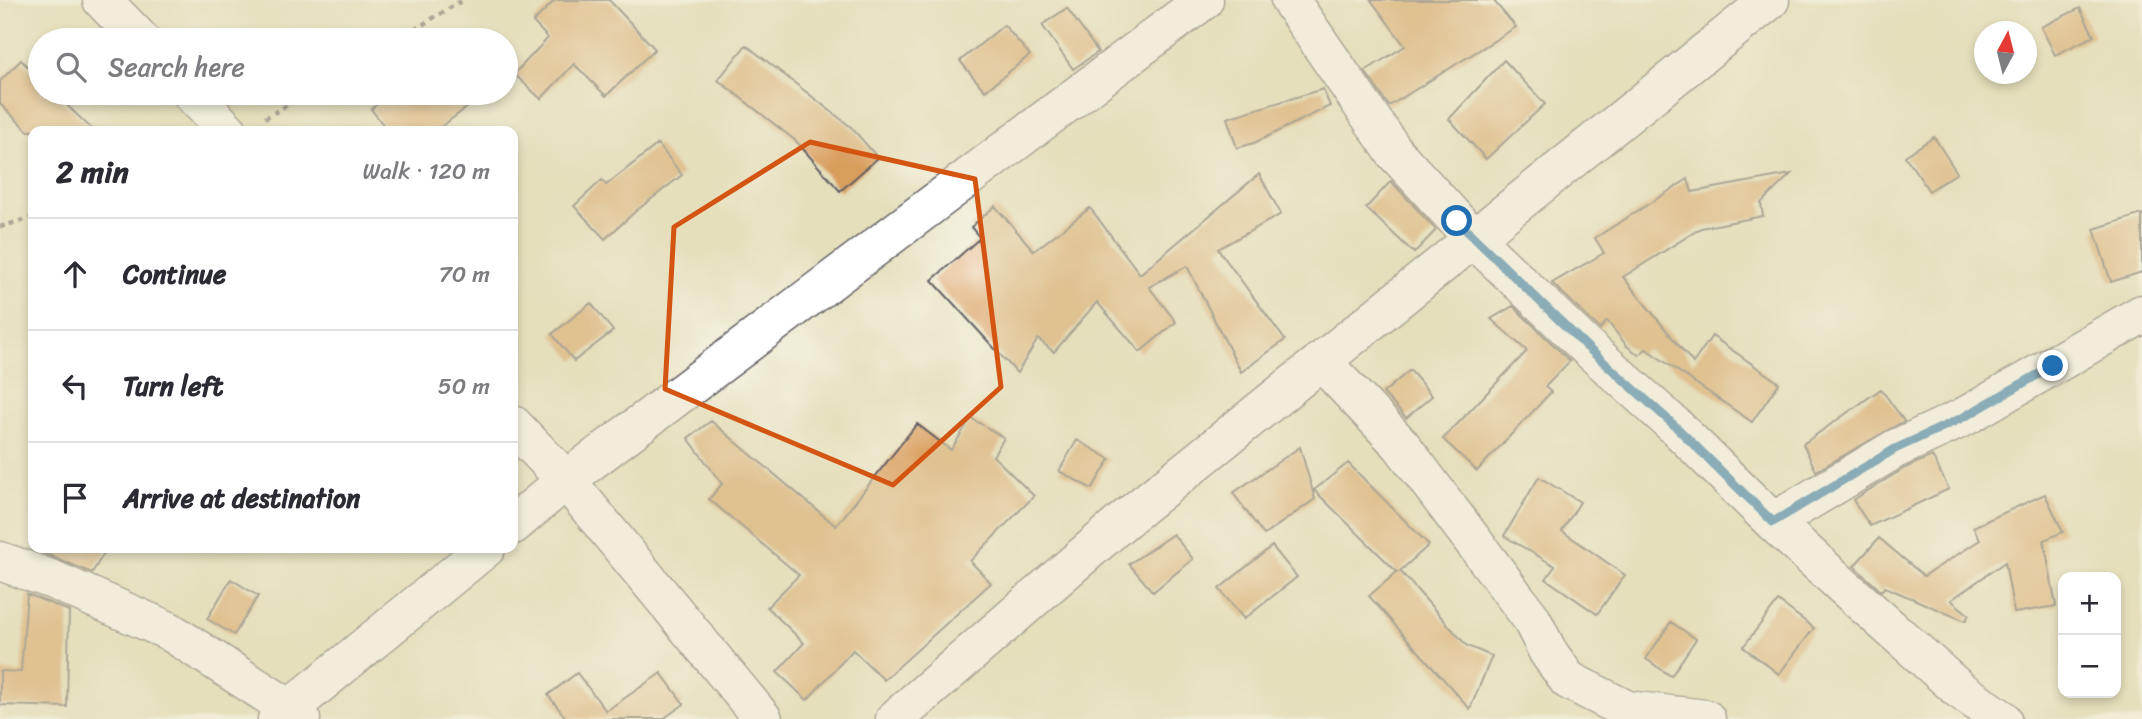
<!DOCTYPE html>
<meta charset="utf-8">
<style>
:root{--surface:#fff;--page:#f7f7f7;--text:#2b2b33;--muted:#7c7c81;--line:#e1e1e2}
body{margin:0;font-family:Sriracha,sans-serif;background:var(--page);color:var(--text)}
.controls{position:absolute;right:21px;bottom:21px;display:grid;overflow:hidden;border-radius:14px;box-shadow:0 4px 10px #0003}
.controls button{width:63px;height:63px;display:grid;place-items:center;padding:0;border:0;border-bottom:2px solid var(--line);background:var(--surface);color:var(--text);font:35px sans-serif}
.compass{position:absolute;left:1974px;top:21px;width:63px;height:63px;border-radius:50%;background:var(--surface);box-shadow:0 4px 10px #0003;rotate:7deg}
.stop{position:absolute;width:21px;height:21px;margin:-16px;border:5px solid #1f6fb2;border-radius:50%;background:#fff}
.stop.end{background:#1f6fb2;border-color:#fff;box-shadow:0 2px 7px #0008}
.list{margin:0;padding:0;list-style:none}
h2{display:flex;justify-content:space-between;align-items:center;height:91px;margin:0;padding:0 28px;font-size:30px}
h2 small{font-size:23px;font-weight:400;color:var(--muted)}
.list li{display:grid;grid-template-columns:46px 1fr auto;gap:21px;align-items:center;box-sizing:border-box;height:112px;padding:0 28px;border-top:2px solid var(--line)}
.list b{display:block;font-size:26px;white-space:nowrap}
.list em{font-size:23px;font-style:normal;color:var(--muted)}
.icon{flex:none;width:38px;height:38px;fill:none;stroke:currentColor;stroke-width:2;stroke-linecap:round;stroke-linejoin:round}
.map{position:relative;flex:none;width:2142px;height:719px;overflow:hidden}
.search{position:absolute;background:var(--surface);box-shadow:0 4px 10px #0003;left:28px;top:28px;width:490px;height:77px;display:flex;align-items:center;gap:18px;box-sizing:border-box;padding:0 24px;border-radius:38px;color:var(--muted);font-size:26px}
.panel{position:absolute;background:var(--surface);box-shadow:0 4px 10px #0003;left:28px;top:126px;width:490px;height:427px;border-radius:14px}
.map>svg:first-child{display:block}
.building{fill:#d99d5b}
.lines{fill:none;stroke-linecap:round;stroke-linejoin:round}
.street-casing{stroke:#666468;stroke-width:41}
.secondary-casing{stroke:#666468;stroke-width:41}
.path{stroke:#666468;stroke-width:4.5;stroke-dasharray:5 5;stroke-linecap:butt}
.street{stroke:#fff;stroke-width:38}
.secondary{stroke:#fff;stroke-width:38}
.route{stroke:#1f6fb2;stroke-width:9}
.marked{fill:none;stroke:#d45411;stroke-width:5;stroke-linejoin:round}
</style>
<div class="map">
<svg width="2142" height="719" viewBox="0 0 2142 719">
<rect width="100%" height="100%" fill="#fdfcf7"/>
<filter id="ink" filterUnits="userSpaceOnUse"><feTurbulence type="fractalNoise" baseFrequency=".0143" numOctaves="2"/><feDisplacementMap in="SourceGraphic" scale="14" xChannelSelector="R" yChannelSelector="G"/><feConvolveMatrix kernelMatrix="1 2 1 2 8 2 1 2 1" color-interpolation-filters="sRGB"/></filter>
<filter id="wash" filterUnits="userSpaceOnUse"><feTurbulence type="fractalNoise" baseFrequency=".00686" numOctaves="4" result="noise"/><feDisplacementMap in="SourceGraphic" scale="28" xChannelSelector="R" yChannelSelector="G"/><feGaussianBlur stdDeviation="1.57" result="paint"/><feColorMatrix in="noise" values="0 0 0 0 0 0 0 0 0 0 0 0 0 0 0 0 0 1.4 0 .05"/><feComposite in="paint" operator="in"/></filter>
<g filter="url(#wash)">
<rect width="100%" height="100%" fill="#e5dfbb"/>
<g id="blocks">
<path class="building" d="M555 0H609L655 49 606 96 574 64 541 99 514 74 548 38 533 22Z
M1371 0H1493L1516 27 1389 106 1365 71 1405 46Z
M1067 8 1098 52 1073 69 1042 25Z
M2080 8 2094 36 2055 55 2041 27Z
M1004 25 1030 55 985 91 960 61Z
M746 45 851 127 878 158 840 191 796 141 718 80Z
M21 60 40 79V93H54L94 131H28L0 104V81Z
M1504 60 1545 104 1486 159 1449 119Z
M1323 89 1330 106 1254 143 1237 148 1227 118Z
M392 93H487L435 131H388L371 109Z
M1934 137 1957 173 1929 191 1905 156Z
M658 144 682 175 636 211 605 239 574 206 602 180 606 185Z
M1259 174 1281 214 1218 249 1285 340 1241 372 1187 266 1149 287 1176 322 1140 352 1097 302 1054 352 1038 339 1017 373 932 280 980 238 971 227 995 206 1034 251 1090 208 1140 274Z
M1791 174 1761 203 1763 216 1701 228 1623 277 1693 363 1712 336 1779 383 1752 422 1646 349 1639 355 1627 346 1607 321 1600 329 1552 283 1604 253 1595 238 1688 179 1692 192Z
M1391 181 1436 230 1414 253 1366 208Z
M2142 214V272L2111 282 2094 229Z
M591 303 613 331 574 361 552 334Z
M1513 306 1570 361 1545 387 1551 392 1477 471 1443 439 1527 351 1491 319Z
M1410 370 1432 396 1406 418 1383 393Z
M1881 389 1904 421 1816 471 1803 444Z
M971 418 1004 438 993 456 1034 496 970 561 991 583 884 680 853 650 807 700 777 672 804 643 767 607 799 575 709 499 722 484 688 438 711 421 836 526 917 424 951 450Z
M1077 440 1110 459 1092 489 1059 471Z
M1300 447 1315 499 1264 535 1233 493Z
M1932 456 1949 489 1870 526 1853 500 1905 468Z
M1348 463 1429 545 1400 571 1467 646 1492 656 1470 709 1369 596 1397 572 1314 490Z
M1539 477 1580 502 1562 531 1625 575 1597 614 1546 579 1555 566 1504 536Z
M2045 494 2063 532 2044 540 2056 606 2014 613 2005 562 1951 600 1969 615 1965 621 1885 587 1881 591 1854 566 1879 538 1924 576 1980 540 1973 527Z
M1173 534 1193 559 1153 592 1129 564Z
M1272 546 1297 577 1244 619 1219 589Z
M31 548H107L92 573Z
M231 579 258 596 234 635 207 619Z
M27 594 69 611 67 707 0 705V671L21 672Z
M1778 601 1814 628 1779 674 1743 647Z
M1671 622 1696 639 1671 676 1646 659Z
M577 673 606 711 661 673 684 704 663 719H567L548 695Z"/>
</g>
</g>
<g filter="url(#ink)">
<use href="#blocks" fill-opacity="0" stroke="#666468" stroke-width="2"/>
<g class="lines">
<defs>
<path id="street" d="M1290 0 1395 153 1473 238 1588 348 1674 425 1773 522 1842 585 1960 690 2002 719
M1321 361 1401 445 1531 618 1548 652 1568 680 1627 710 1706 719
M1773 522 1895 449 1964 417 2142 314
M513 525 566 480 1204 0
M0 561 53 580 169 631 290 709 301 719
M277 719 486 548
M895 719 1123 521 1770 0"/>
<path id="secondary" d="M102 0 141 40
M191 93 228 131
M513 425 566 480 763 719"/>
</defs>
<use href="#street" class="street-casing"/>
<use href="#secondary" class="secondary-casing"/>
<path class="path" d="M397 40 463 0
M265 118 308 93
M0 227 33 217"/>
<use href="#street" class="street"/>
<use href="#secondary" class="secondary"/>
</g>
</g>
<g class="lines" filter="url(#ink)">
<path class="route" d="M1457 221 1588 348 1674 425 1773 522 1895 449 1964 417 2053 366"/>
</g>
<path d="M0 0H2142V719H0ZM810 142 975 179 1001 387 893 485 665 389 674 227Z" fill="#e5dfbb" fill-opacity=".55" fill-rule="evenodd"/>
<path class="marked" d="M810 142 975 179 1001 387 893 485 665 389 674 227Z"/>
</svg>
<div class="controls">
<button>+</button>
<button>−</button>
</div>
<svg class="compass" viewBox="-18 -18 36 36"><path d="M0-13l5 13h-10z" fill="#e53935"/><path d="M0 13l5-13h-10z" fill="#7c7c81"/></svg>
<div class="stop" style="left:1457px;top:221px"></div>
<div class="stop end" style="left:2053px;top:366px"></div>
<div class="search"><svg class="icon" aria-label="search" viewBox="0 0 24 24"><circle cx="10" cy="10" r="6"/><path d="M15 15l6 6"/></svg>Search here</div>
<section class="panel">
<h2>2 min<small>Walk · 120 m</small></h2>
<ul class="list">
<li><svg class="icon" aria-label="ahead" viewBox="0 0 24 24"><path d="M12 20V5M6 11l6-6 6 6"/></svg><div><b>Continue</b></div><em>70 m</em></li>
<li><svg class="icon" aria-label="left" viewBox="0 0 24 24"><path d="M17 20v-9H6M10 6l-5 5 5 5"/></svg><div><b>Turn left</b></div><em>50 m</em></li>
<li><svg class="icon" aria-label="arrive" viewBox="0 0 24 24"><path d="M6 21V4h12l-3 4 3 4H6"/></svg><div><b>Arrive at destination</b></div></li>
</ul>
</section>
</div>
